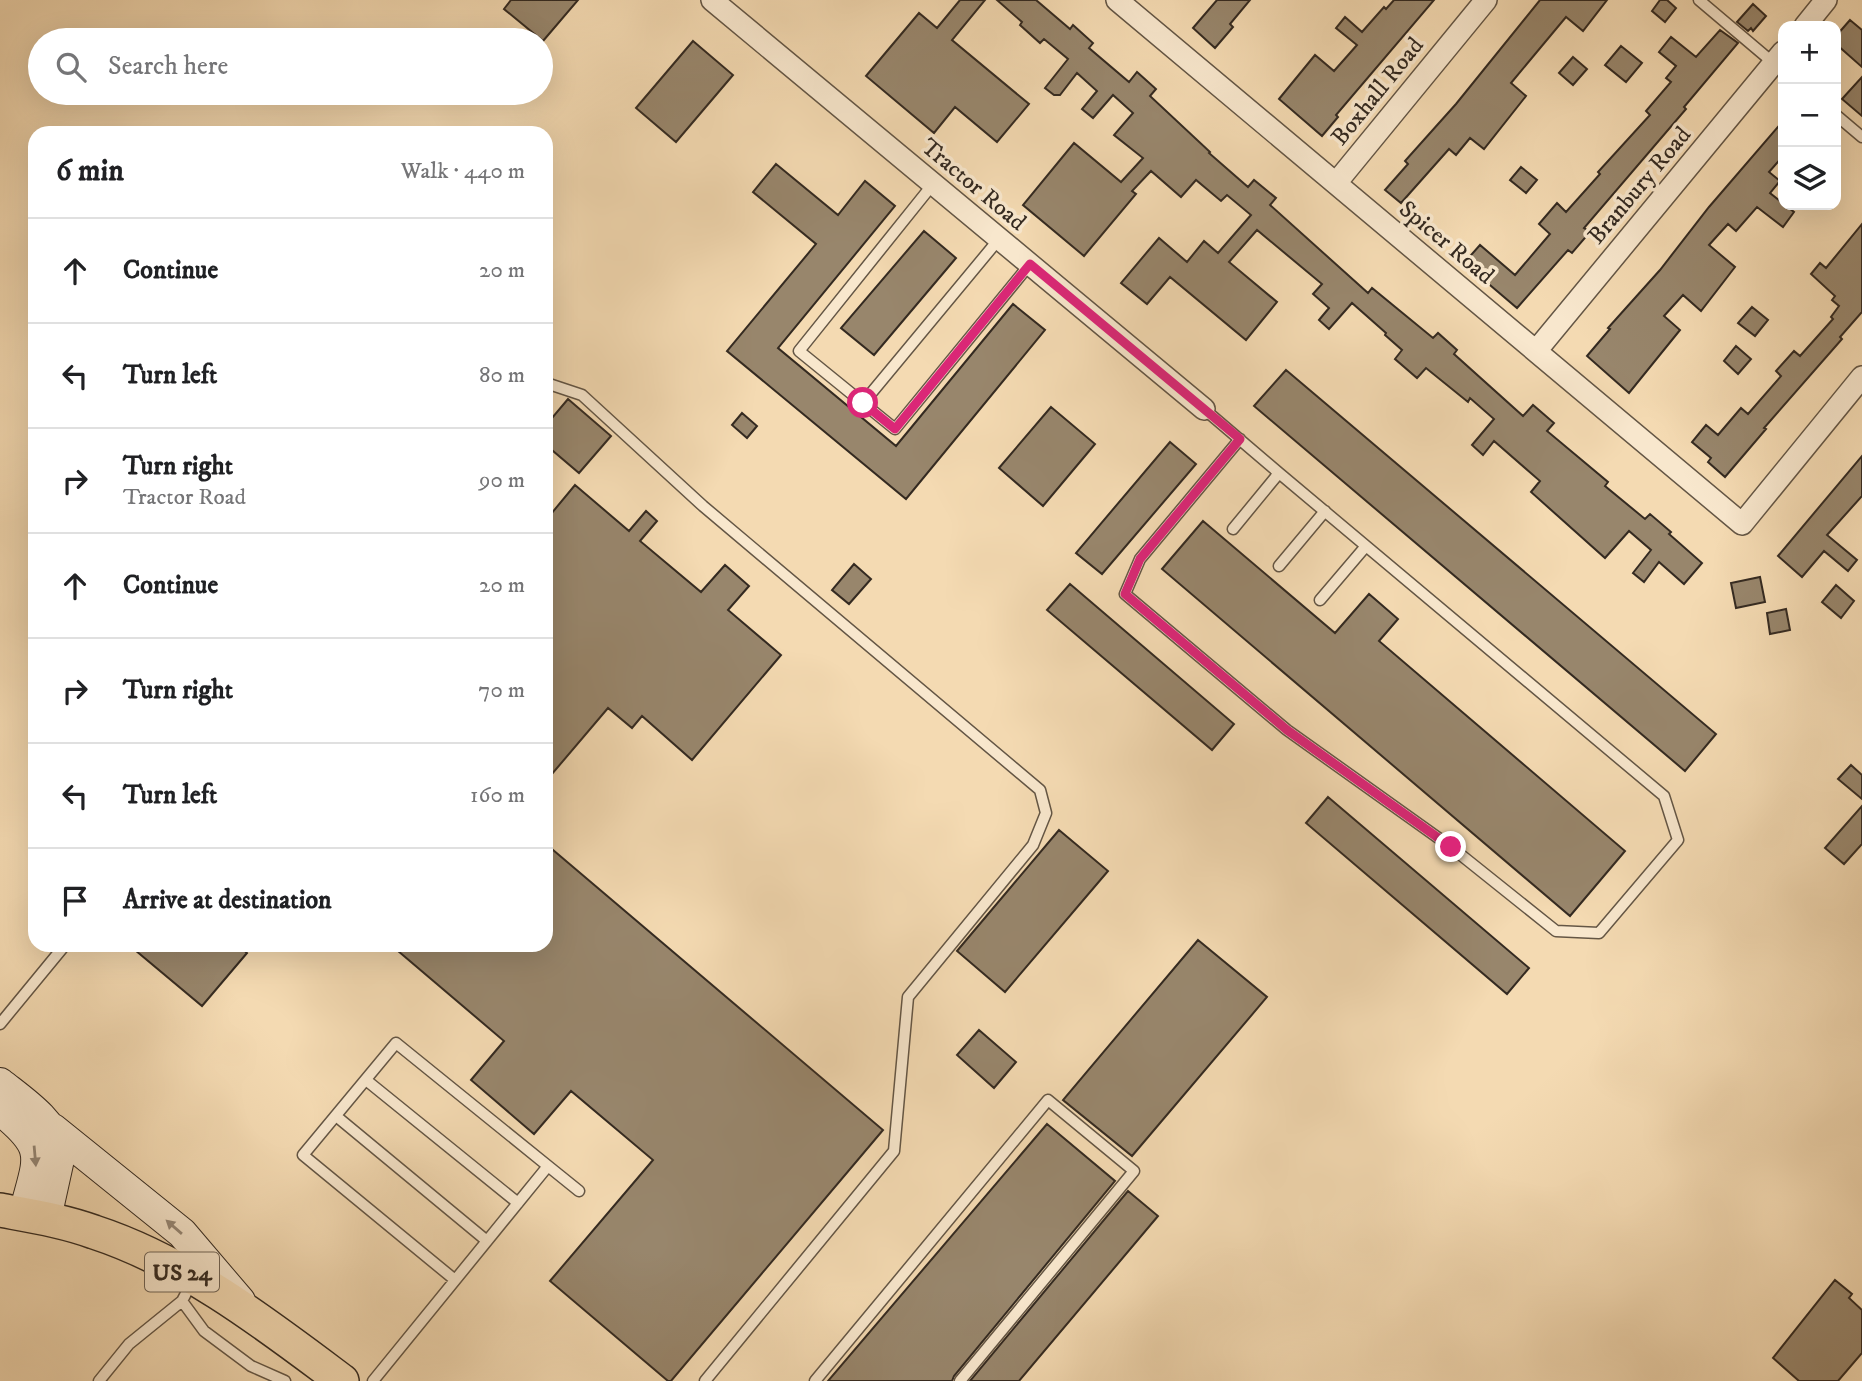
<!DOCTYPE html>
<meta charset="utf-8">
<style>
:root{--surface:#fff;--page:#f6f6f6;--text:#202124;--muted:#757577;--line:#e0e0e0}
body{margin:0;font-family:"IM FELL DW Pica",serif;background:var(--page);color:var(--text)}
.controls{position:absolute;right:21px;top:21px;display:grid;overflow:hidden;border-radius:14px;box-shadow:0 7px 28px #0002}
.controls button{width:63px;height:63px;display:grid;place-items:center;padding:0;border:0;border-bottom:2px solid var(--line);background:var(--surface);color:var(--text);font:35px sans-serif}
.stop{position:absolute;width:21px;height:21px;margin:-16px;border:5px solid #db2777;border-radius:50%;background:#fff}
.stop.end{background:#db2777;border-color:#fff;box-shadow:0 2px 7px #0008}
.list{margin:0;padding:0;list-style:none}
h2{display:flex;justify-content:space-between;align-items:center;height:91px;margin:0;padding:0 28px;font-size:30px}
h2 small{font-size:23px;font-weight:400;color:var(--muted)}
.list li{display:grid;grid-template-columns:46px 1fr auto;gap:21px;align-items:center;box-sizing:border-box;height:105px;padding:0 28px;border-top:2px solid var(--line)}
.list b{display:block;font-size:26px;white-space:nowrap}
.list p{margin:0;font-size:23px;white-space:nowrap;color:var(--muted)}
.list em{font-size:23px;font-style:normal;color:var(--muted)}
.icon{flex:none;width:38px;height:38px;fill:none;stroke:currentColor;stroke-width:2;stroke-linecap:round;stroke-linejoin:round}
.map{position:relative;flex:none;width:1862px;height:1381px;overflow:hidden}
.search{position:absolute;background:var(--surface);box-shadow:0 7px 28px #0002;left:28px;top:28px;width:525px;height:77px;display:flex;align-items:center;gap:18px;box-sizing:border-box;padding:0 24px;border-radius:38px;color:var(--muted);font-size:26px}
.panel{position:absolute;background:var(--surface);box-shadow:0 7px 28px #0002;left:28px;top:126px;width:525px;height:826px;border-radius:21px}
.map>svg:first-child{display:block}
.building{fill:#98866c;stroke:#342a21;stroke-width:2}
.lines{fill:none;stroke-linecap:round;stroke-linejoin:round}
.lane-casing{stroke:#645645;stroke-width:13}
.street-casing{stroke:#645645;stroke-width:24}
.secondary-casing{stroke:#342a21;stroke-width:32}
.primary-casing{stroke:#342a21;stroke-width:36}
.lane{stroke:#f8e7cd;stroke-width:10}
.street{stroke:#f8e7cd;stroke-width:21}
.secondary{stroke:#f8e7cd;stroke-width:30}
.primary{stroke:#f4dab2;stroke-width:33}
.oneway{fill:#968877}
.route{stroke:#db2777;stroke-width:9}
.labels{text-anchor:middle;stroke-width:7;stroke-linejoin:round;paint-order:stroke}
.shield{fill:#f8e7cd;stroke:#6f6355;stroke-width:2}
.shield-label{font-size:23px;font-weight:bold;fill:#342a21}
.street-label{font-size:24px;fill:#342a21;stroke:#f8e7cd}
</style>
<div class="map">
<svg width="1862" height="1381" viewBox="0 0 1862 1381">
<rect width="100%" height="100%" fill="#f4dab2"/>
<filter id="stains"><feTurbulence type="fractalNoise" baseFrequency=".00286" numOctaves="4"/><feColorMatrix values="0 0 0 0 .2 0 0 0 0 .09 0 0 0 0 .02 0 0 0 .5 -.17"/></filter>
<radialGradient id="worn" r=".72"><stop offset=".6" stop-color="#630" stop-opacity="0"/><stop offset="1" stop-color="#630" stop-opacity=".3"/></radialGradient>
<path class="building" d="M511 0H578L543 41 504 9Z
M960 0H985L952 40 1029 104 997 142 955 107 934 133 866 76 919 13 937 28Z
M997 0H1036L1070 29 1073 25 1093 43 1089 48 1129 82 1137 72 1156 89 1150 96 1210 152 1209 153 1248 187 1254 180 1276 198 1270 205 1368 293 1372 288 1433 338 1438 333 1457 350 1454 354 1523 416 1533 405 1554 423 1547 431 1608 482 1605 486 1645 519 1650 514 1671 532 1669 534 1702 563 1684 584 1659 562 1644 582 1633 573 1651 550 1629 531 1605 558 1531 492 1540 481 1494 441 1483 455 1472 445 1494 419 1470 398 1468 402 1426 368 1417 378 1395 359 1402 350 1385 335 1386 333 1352 303 1329 329 1319 320 1329 308 1313 294 1322 284 1257 230 1229 262 1277 302 1246 340 1170 277 1147 304 1121 283 1159 238 1187 262 1204 241 1218 253 1251 215 1227 195 1221 201 1196 180 1181 197 1151 171 1132 191 1136 194 1084 256 1023 205 1074 143 1121 182 1143 158 1114 135 1133 113 1113 95 1093 118 1082 109 1097 91 1077 73 1060 95H1054L1045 88 1068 59 1044 39 1040 43 1020 25 1022 22Z
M1217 0H1250L1230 24 1233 27 1215 48 1193 28Z
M1394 0H1434L1336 115 1338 117 1322 136 1279 99 1315 55 1334 71 1357 45 1336 28 1345 17 1362 32 1384 7 1386 9Z
M1540 0H1607L1583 31 1566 17 1511 83 1526 96 1484 149 1470 138 1456 155 1449 149 1401 203 1385 190 1408 164 1405 161 1456 104Z
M1660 0H1667L1676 8 1665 22 1652 11Z
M1753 4 1766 16 1753 31 1751 28 1748 31 1737 22Z
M1850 20 1862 30V67L1836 44V36Z
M1720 30 1738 43 1684 107 1686 109 1584 228 1590 232 1572 253 1568 250 1517 308 1464 263 1480 245 1515 275 1550 234 1539 224 1557 203 1566 212 1600 174 1598 172 1650 115 1646 111 1671 82 1666 78 1676 66 1659 52 1671 37 1696 57Z
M693 41 733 75 676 142 636 108Z
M1621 46 1642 63 1626 82 1605 65Z
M1573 57 1587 69 1573 85 1559 73Z
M1862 77V116L1842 99Z
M1783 121V156L1769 172 1780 181 1770 193 1794 212 1783 227 1757 207 1736 231 1728 224 1709 245 1735 267 1701 311 1683 295 1664 316 1680 330 1629 393 1587 356 1610 329 1608 328 1660 270 1709 207Z
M776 164 838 215 865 181 895 206 778 348 896 446 1013 304 1045 330 906 499 727 351 816 244 753 192Z
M1521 167 1537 180 1526 193 1510 180Z
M1862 224V312L1840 337 1842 339 1764 428 1766 429 1725 477 1708 462 1711 458 1692 442 1706 425 1718 435 1741 408 1748 414 1781 376 1776 371 1794 351 1800 356 1833 319 1831 317 1839 306 1832 300 1835 296 1811 274 1820 263 1826 268Z
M924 231 956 258 874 355 841 328Z
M1752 307 1768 320 1755 336 1738 323Z
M1736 346 1751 359 1738 374 1724 361Z
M1286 370 1716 734 1685 771 1254 406Z
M568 399 611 436 579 473 546 445V425Z
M1051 407 1095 444 1043 506 999 468Z
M742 413 757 426 747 438 732 425Z
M1170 442 1196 464 1102 574 1076 553Z
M1862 456V496L1827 535 1857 560 1848 571 1824 551 1802 577 1778 556Z
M575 485 629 531 646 511 657 521 640 541 701 592 725 565 749 586 728 610 781 655 692 760 642 716 632 728 608 708 546 781V520Z
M1203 521 1335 633 1369 594 1398 619 1379 641 1625 851 1570 916 1162 569Z
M854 564 871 579 849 604 832 590Z
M1760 577 1765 602 1736 608 1731 583Z
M1070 584 1234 724 1212 750 1047 610Z
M1836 585 1854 601 1841 618 1822 602Z
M1786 609 1790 630 1770 634 1767 613Z
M1851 765 1862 775V799L1838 779Z
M1328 797 1529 968 1507 994 1306 823Z
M1862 806V844L1844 864 1825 848Z
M1059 830 1108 871 1005 992 957 951Z
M546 844 883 1130 671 1381H668L550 1281 653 1160 571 1091 534 1134 471 1080 504 1041 391 945H546Z
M1198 940 1267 997 1132 1156 1063 1100Z
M129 945H238L247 953 202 1006Z
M979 1030 1016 1062 994 1088 957 1055Z
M1047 1124 1115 1181 954 1376 952 1381H828Z
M1128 1191 1158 1216 1019 1381H970Z
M1835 1280 1852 1294 1849 1298 1862 1310V1353L1838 1381H1799L1773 1358Z"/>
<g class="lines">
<defs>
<path id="lane" d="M1699 0 1783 71
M1836 115 1862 137
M999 239 863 403 895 429 1030 264
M546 383 582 395 703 506 1040 790 1046 813 1033 845 908 997 894 1151 705 1381
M863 403 799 351 933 184
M1204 409 1279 473 1664 796 1678 840 1599 933 1556 931 1451 847 1287 730 1125 594 1140 559 1240 439
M1233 529 1279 473
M1279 566 1325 511
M1320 600 1366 546
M0 1024 65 945
M366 1080 518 1203
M336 1116 487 1241
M455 1280 303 1155 396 1043 548 1166
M192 1282 182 1301 204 1331 251 1366 285 1381
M99 1381 129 1344 182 1301
M373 1381 548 1166 579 1191
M815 1381 1048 1100 1134 1171 960 1381"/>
<path id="street" d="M712 0 1204 409
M1117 0 1742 524 1862 377
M1805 26 1826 0
M1336 183 1486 0
M1536 351 1783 52"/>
<path id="secondary" d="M0 1083C24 1102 52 1120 61 1150L46 1218
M0 1110C50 1150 38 1157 24 1214
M53 1129 182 1233 240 1301"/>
<path id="primary" d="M0 1210C32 1216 64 1221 94 1232 186 1262 266 1324 342 1381"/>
</defs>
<use href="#lane" class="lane-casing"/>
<use href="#street" class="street-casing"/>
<use href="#secondary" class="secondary-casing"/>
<use href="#primary" class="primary-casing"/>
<use href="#lane" class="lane"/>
<use href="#street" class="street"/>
<use href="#secondary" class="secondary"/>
<use href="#primary" class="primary"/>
</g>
<defs><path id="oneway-solid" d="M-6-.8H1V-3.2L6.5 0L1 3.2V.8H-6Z" transform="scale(1.75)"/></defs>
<g class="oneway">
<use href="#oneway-solid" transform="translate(35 1156) rotate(85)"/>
<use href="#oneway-solid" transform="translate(174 1227) rotate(-139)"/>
</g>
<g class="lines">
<path class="route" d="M863 403 895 429 1030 264 1240 439 1140 559 1125 594 1287 730 1451 847"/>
</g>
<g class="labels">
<rect class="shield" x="145" y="1252.5" width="74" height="39" rx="5"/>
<g class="shield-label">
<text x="182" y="1280">US 24</text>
</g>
<g class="street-label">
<text transform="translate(1377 91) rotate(-51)" y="8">Boxhall Road</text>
<text transform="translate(974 184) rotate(40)" y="8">Tractor Road</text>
<text transform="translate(1639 185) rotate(-50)" y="8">Branbury Road</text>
<text transform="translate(1447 242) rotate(40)" y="8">Spicer Road</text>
</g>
</g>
<rect width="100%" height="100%" filter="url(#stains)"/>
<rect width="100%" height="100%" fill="url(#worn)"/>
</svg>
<div class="controls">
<button>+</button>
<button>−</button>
<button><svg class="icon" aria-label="layers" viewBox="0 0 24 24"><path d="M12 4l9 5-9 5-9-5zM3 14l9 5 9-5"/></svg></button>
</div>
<div class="stop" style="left:863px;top:403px"></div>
<div class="stop end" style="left:1451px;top:847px"></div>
<div class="search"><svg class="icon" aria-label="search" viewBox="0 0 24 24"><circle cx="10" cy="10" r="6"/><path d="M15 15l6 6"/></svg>Search here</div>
<section class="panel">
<h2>6 min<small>Walk · 440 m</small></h2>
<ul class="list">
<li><svg class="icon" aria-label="ahead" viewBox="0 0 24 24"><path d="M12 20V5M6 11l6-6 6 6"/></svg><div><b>Continue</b></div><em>20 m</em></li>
<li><svg class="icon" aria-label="left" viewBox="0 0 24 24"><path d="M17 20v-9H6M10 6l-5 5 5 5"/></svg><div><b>Turn left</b></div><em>80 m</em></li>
<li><svg class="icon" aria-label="right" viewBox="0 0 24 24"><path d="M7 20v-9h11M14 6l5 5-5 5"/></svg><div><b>Turn right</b><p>Tractor Road</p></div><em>90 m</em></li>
<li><svg class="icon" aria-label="ahead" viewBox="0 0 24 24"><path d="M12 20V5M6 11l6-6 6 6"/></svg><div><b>Continue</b></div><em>20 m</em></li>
<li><svg class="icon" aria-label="right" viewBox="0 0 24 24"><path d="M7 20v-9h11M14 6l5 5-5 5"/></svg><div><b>Turn right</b></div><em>70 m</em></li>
<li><svg class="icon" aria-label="left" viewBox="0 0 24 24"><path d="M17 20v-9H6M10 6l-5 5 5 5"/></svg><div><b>Turn left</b></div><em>160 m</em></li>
<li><svg class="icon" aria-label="arrive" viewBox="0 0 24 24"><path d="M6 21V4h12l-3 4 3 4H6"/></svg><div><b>Arrive at destination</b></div></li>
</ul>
</section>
</div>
